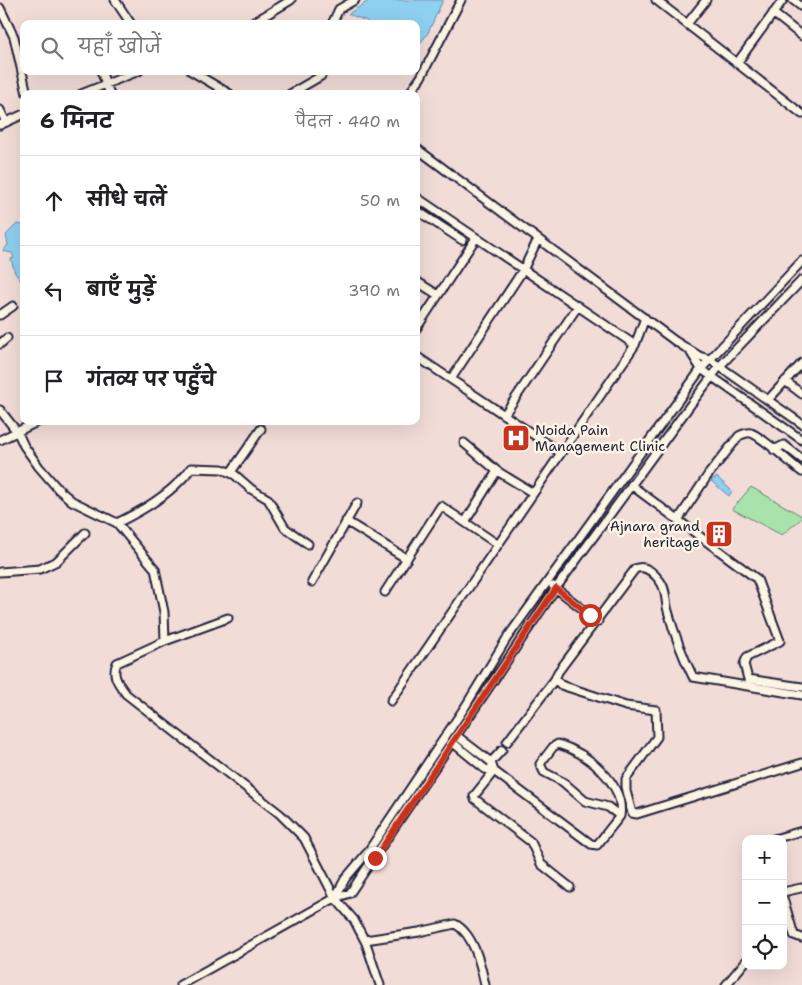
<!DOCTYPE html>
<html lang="hi">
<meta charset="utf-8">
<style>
:root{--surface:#fff;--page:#f6f6f6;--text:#202124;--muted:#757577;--line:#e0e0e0}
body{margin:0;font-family:"Shantell Sans","Playpen Sans Deva",sans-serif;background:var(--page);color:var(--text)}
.controls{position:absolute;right:15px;bottom:15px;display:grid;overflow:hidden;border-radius:10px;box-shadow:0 5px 20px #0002}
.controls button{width:45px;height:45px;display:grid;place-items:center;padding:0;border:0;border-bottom:1px solid var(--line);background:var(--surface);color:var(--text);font:25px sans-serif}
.stop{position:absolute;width:15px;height:15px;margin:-11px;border:4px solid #c8321e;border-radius:50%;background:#fff}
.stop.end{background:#c8321e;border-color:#fff;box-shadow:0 1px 5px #0008}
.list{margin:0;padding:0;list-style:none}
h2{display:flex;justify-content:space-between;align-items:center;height:65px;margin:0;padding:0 20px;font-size:21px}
h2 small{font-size:16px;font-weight:400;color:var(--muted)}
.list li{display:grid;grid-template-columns:32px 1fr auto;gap:15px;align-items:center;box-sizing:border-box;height:90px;padding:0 20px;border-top:1px solid var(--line)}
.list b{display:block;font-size:19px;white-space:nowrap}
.list em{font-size:16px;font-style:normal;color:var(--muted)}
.icon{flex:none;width:28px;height:28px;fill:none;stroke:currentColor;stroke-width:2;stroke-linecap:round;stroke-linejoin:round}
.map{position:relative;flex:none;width:802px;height:985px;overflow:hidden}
.search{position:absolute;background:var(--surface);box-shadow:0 5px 20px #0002;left:20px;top:20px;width:400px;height:55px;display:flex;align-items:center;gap:12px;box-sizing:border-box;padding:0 18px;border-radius:10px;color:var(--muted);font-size:19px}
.panel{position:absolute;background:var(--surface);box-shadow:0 5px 20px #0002;left:20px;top:90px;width:400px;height:335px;border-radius:10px}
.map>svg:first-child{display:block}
.green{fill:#a7e3aa;stroke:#648272}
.water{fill:#8ed0f0;stroke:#638aa8}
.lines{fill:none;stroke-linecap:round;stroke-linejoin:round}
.minor-casing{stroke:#22223b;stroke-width:11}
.minor{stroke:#fcf5e5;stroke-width:7}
.route{stroke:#c8321e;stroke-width:6}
.labels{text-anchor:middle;stroke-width:5;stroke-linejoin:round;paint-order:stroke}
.poi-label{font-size:14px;fill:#22223b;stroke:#fcf5e5;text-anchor:start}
</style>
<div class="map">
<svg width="802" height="985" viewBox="0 0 802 985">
<rect width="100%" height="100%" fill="#f2dcd8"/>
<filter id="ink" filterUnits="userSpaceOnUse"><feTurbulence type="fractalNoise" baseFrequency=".02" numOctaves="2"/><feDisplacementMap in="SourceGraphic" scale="10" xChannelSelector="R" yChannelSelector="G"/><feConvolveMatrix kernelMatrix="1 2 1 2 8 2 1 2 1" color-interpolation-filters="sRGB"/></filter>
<g filter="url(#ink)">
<path class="green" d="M751 487 802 516V518L782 535 732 509Z"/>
<path class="water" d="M370 0H443L428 33 416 49V24H369L367 21 348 14Z
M17 224 24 225V285L15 273 11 259 14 258 12 253 3 251 8 245 6 235Z
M717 477 732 491 729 496 711 481Z"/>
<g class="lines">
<defs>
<path id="minor" d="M115 0 131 24
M656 0 802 114
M793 0 802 7
M0 8 14 37 27 94
M773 13 802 36
M251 24 291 0
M332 24 339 9 355 0
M687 24 706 0
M737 63 783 0
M101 71 110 94
M191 71 230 94
M81 94 139 71
M290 94 321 76 324 71
M409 94 421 77 461 0
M0 110 6 122
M0 125 24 114
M416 148 675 341 699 356 709 359 802 424
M416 197 635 345
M416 210 462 240
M416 281 438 295
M0 315 13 306
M416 329 476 238
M0 344 7 338
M691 353 701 369 802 440
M416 356 561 453
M451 379 523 270 538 239
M785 381 802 394
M768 400 802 363
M0 410 18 433 24 446 39 467 58 489 72 501 117 523 155 569 164 612 165 641
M504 415 578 306
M0 440 39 421
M464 443 497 471
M774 450 784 445 802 459
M231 472 261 429
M631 485 757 579 780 641 747 657 744 664 748 679 802 687
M678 520 708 475 739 436C743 434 747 432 751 433 763 437 790 463 802 472
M346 521 407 559
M465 522 497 471 533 493
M117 523C144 510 173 493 191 468L222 469 235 475 251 489 268 499 285 528 308 544
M0 572 40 569 57 561 85 533
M312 582 357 503
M553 586 598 621
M385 592 441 506 497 544
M228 618 165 641 117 663C111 676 119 684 126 694L280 814 304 838 335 898 354 920 366 943 380 985
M802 695 693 677C683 657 674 633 668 611 665 601 667 590 660 581 654 573 645 564 635 569L558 672 555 679 561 685 626 706 656 710 657 737 626 779V791L632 813 637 814 802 763
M391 701 635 345 645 318
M457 736 491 762 494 771
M452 742 485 769 494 771 591 844 597 845 620 816C625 783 587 753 558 744L553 747 540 764 544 772 563 782 585 801 608 807 620 816
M507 742 555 679
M491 762 502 750
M494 771 474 796 475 799 531 842 541 864 570 887
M774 839 802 831
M783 892 801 888
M335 898 345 879 367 853 465 707 507 638 701 369 802 261
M783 898 794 935 802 938
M365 940 419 932 455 924C474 934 481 966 485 985
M180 985 335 898 350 893 556 588 691 404 719 367 802 280
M726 985 746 961"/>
</defs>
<use href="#minor" class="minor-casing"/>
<use href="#minor" class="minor"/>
</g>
</g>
<g class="lines" filter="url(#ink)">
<path class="route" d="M375 858 556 588 590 615"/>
</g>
<defs>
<symbol id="hospital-square" viewBox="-11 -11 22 22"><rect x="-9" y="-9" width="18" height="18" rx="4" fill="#c8321e" stroke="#fcf5e5"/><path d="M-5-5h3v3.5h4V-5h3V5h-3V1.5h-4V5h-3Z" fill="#fff"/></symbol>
<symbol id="building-square" viewBox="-11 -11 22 22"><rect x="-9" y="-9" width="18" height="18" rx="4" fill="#c8321e" stroke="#fcf5e5"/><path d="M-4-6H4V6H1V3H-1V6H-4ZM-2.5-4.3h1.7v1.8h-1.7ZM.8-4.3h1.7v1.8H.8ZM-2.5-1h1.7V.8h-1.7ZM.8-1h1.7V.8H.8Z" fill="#fff"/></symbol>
</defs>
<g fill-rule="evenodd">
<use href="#hospital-square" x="500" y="422" width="32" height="32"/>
<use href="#building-square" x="703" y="518" width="32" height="32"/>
</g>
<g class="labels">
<g class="poi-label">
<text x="535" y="435">Noida Pain<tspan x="535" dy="16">Management Clinic</tspan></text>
<text x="700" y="531" text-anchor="end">Ajnara grand<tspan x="700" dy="16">heritage</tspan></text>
</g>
</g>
</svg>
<div class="controls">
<button>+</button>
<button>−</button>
<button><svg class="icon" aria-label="locate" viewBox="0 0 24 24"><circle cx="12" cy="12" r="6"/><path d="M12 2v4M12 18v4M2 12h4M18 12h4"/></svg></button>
</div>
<div class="stop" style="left:590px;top:615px"></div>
<div class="stop end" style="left:375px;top:858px"></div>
<div class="search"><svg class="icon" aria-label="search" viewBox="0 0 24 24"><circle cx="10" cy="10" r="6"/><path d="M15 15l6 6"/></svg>यहाँ खोजें</div>
<section class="panel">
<h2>6 मिनट<small>पैदल · 440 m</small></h2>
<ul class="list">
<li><svg class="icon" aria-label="ahead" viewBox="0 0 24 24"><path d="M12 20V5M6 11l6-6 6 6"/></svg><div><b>सीधे चलें</b></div><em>50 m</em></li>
<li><svg class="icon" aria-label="left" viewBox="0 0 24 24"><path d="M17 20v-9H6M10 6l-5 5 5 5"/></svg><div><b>बाएँ मुड़ें</b></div><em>390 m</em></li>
<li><svg class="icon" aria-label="arrive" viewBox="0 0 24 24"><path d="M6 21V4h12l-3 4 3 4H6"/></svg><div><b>गंतव्य पर पहुँचे</b></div></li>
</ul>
</section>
</div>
